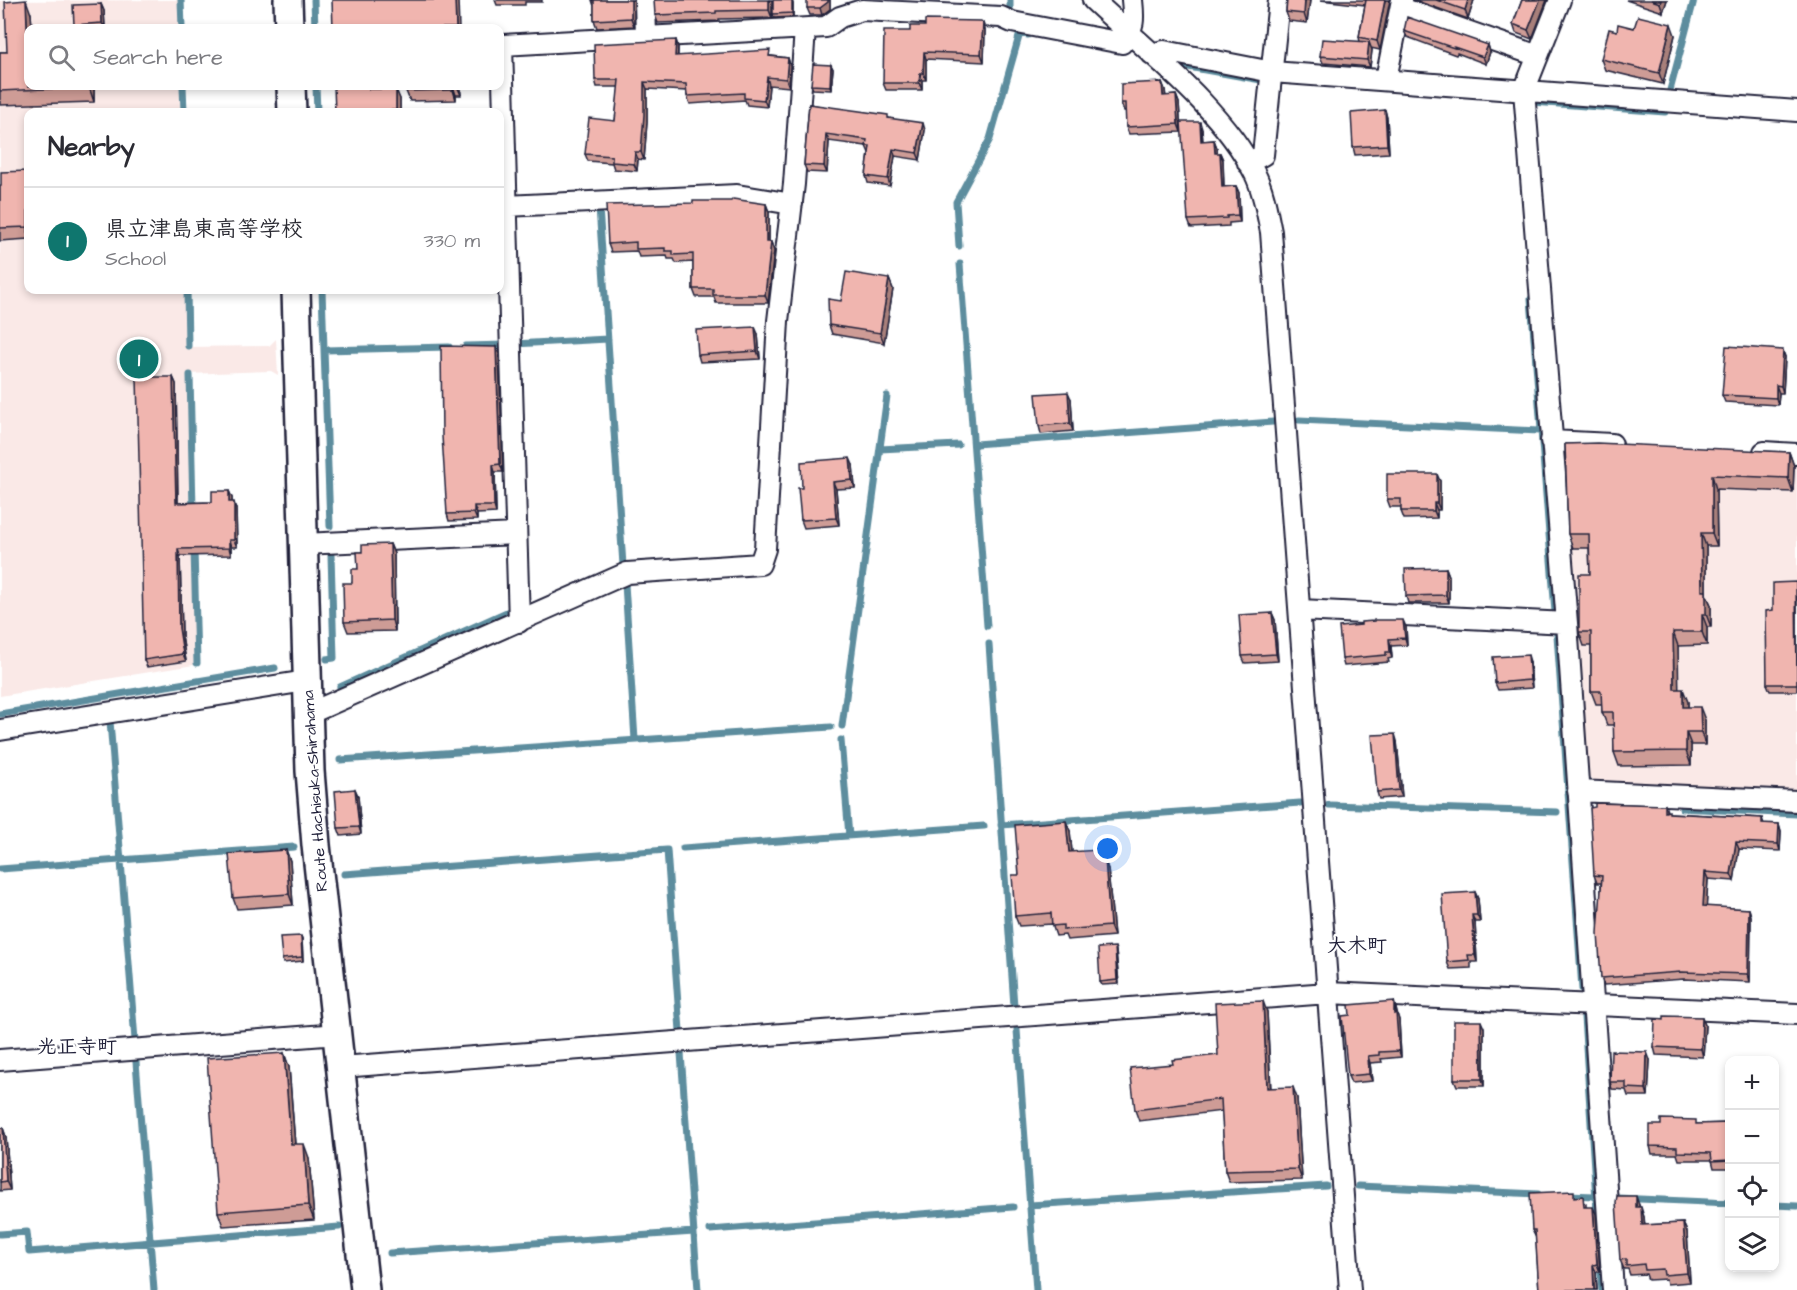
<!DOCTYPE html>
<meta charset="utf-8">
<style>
:root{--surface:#fff;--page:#f7f7f7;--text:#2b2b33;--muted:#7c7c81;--line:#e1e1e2;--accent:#0f766e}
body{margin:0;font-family:"Architects Daughter","Klee One",sans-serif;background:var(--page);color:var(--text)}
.controls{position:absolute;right:18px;bottom:18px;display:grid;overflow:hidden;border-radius:12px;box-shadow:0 3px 9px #0003}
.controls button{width:54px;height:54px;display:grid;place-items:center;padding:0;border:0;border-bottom:2px solid var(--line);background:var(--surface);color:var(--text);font:30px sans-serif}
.you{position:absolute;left:1108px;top:849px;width:21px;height:21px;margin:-15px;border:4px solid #fff;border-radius:50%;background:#1a73e8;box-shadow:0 0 0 9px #1a73e833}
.badge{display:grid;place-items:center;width:39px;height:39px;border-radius:50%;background:var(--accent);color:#fff;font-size:20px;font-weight:700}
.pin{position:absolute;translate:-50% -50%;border:3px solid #fff;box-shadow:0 2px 6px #0006}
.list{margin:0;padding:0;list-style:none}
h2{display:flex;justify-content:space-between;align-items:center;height:78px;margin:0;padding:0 24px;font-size:26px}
h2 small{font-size:20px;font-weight:400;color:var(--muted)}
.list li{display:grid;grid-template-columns:39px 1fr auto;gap:18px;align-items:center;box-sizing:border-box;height:108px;padding:0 24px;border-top:2px solid var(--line)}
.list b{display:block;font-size:22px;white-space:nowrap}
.list p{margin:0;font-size:20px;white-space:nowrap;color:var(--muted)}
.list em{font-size:20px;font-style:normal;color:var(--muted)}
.icon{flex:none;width:33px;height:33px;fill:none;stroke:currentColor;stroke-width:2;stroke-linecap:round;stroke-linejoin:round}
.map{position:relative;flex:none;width:1797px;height:1290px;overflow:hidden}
.search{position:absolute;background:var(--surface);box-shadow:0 3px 9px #0003;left:24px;top:24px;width:480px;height:66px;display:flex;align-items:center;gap:15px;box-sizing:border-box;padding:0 21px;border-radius:12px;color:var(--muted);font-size:22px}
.panel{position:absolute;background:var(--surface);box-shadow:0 3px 9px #0003;left:24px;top:108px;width:480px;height:186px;border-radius:12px}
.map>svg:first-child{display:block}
.built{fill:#fae9e7}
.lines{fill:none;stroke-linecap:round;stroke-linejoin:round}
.stream{stroke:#5d8d9e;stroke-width:7}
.street-casing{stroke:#22223b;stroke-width:24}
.secondary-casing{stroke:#22223b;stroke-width:32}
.street{stroke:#fff;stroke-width:20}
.secondary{stroke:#fff;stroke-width:27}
.wall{fill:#ce9c96;stroke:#22223b;stroke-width:1.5}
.shaded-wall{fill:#a87f7a;stroke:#22223b;stroke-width:1.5}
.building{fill:#f0b5af;stroke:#22223b;stroke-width:1.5}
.labels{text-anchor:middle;stroke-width:4.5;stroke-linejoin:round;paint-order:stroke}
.street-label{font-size:16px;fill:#22223b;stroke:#fff}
.quarter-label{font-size:20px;font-weight:bold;fill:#22223b;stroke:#fff}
</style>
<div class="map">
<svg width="1797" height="1290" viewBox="0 0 1797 1290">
<rect width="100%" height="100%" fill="#fff"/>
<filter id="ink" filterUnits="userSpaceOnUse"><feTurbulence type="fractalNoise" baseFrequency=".0167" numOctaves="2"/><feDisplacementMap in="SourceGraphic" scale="12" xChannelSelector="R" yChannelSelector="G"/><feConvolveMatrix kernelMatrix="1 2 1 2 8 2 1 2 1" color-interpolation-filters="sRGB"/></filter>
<g filter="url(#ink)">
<path class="built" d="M178 0 179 28H28V86H180V112H28V290H184L185 347 269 346 276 339 278 375 271 371 187 374 194 665 0 696V1Z
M1571 451 1797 463V792L1595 782 1586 774 1563 457Z"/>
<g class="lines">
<path class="stream" d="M181 0 182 28
M314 0 315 28
M1010 0V17
M1183 66 1261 80
M183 86 184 112
M316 86 317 112
M1669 94 1694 0
M1533 102 1665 112
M599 207 623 565
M959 246 956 202 990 139 1020 33 1028 35
M960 264 987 626
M187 290 188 346
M322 290 330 526
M1531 299 1555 612
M514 344 608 339
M466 346 506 345
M324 350 449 347
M190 375 193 510
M1299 420 1540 431
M975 444 1273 422
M880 449 958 445
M194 549 197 663
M625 584 635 740
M1557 635 1582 989
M989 644 1014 1006
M327 659 334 658 331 555
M340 687 509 611
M0 714 275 668
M110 721 135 1040
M842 726 887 396
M841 740 849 836
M340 760 831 727
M1329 805 1557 812
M1682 808 1797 814
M1001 825 1300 803
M683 848 984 826
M0 869 294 847
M344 874 667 850 680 1031
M1584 1017 1602 1290
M1017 1030 1036 1290
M681 1053 698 1290
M136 1062 154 1290
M1358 1186 1538 1194
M1567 1195 1595 1196
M1617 1198 1730 1203
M1030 1205 1326 1186
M1774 1205 1797 1206
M710 1230 1013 1207
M0 1234 27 1232 29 1252 339 1227
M390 1253 694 1232"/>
<defs>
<path id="street" d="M645 0 646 37
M1093 0C1146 50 1223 109 1255 174 1264 192 1267 213 1271 232L1350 1290
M1560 0 1524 91 1567 623 1613 1290
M1401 8 1538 56
M1152 54 1164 51 1272 72 1797 111
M1386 79 1402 0
M500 151H505L502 45 826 27 840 17 862 10 1001 17 1012 22 1122 43C1135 27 1134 19 1132 0
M505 151 519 622
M1248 163 1263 155 1279 0
M506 206 737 195 792 204
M1551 441 1612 444
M1764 452 1797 454
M303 544 516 534
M1300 610 1567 623
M308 714 627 573 760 564 765 549 778 321 794 184 805 29
M0 730 306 681
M1578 791 1797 801
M0 1060 338 1034
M341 1067 1328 993 1797 1014"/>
<path id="secondary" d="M288 0 289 28
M291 86 292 112
M296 290 310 771 316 845 365 1290"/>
</defs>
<use href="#street" class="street-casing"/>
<use href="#secondary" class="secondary-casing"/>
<use href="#street" class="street"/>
<use href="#secondary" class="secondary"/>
</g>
<path class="wall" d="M495 0H542V2H525V5H497Z
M592 0H634V26L597 28 594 20V6Z
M772 0V18L719 19V21L658 23 655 15Z
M792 0 793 4V17L774 18 773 14Z
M830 0V9L822 15H810L807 8Z
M1287 0H1310L1307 23 1289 21 1286 12Z
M1320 0H1390L1380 50 1371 48 1372 50 1370 67 1323 63 1320 56 1360 42 1359 37 1365 5Z
M1414 0H1474L1468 19Z
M1522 0H1547L1532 39 1516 33 1513 24Z
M1626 0H1667L1663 12Z
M101 4 104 11 105 28H75L74 25Z
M31 14 32 28H28V86H94V102L0 105V52H7Z
M983 23 985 30 984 62 926 59V80H922V90H886L883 83 910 31 925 26Z
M1634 28 1675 35 1663 84 1605 70 1601 59 1617 31Z
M1404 31 1488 45 1490 52 1486 64 1457 53 1456 55 1407 37Z
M676 40 678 47V56H772L788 58 790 65 789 87 769 85 767 107 747 105 745 100 690 104 687 96V91L647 89V122L644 160 638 159 637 171 614 169 612 163 588 161 585 154 615 121 619 87H597L595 80Z
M831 65 833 69 831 90 813 89 811 85Z
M1162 82 1165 90 1166 96 1176 95 1179 103 1181 132 1129 134 1126 127V111H1124L1121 103Z
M406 86H460L461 95H456V100L410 101 406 91Z
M372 89 400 99V112H335Z
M809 104 889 118 925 130 920 160 895 156 890 186 868 183 866 176 869 153 866 146 829 141 827 173 807 172 804 165Z
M1385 110 1387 118 1389 153 1355 155 1353 147Z
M1202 129 1203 141 1214 140 1217 148V153H1220L1223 160 1224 186H1236L1239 193 1240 222 1229 223V226L1191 228 1188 220Z
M28 171V239L0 241V186Z
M766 204 769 212V242H771L774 251 768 303H716L714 297H696L693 289V262L676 263 674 259H668L667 256 639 257 637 251 611 252 608 244Z
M889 279 893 289 884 343 832 334 829 325 841 301Z
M758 334 760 359 700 362 698 355Z
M496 347 499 354 503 472H495L496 513 477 514V520L449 521 447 514Z
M1785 357 1783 393H1779L1778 405 1725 402 1722 395Z
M173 377 176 384 178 503 212 502 229 491 232 498V502L236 509 237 547H231V555L180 556 182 636 186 661 147 667 144 660Z
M1071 399 1073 431 1041 434 1039 426Z
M1565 444 1789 452 1794 466 1793 492 1716 489 1717 546H1706V594L1711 605V627H1707V645L1678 646V689L1688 702V707L1705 720V745H1691V765L1619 766 1614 752V725H1607L1602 712V704H1596L1591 691V646H1584L1579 632 1590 574 1589 548H1573L1568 534Z
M853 465 855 488 836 489 839 525 804 528 801 520 802 488Z
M1440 481V510H1437V518L1404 519 1401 511V507H1390L1387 499Z
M390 544 394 554 395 631 348 632 344 622 352 583 358 569 362 552Z
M1446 568 1449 576V603H1408L1406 596Z
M1797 586V691H1770L1767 684 1773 610Z
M1272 613 1275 620 1278 661 1245 663 1242 656Z
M1406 627 1407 645 1391 646 1392 658 1388 659 1389 662 1344 666 1342 659Z
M1530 662 1532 688 1498 690 1495 683Z
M1397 741 1402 797 1379 799 1377 792Z
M355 789 358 796 361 834 341 836 338 828Z
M1665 805 1667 811 1670 813 1762 818 1764 824H1779L1781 831 1780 851 1739 849 1734 881 1708 879 1706 907 1749 909 1751 916 1750 982 1684 979 1604 985 1601 978V883H1597L1594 875Z
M1070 831 1072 852 1102 859 1108 869 1114 936 1067 940 1065 935 1056 936 1052 924 1019 926 1015 916 1019 875Z
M286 850 290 861 293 905 237 909 233 898Z
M1475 892 1478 899 1480 922H1475L1477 962H1471V968L1450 969 1447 962Z
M302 939 303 961 283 963 282 959Z
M1116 951 1119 984 1102 985 1100 982Z
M1396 1008 1397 1015 1399 1020 1401 1057 1381 1059 1382 1062 1370 1063 1372 1081 1351 1083 1348 1076Z
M1267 1012 1271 1088 1297 1098 1302 1180 1229 1182 1225 1171 1222 1111 1139 1121 1135 1110 1218 1055Z
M1702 1017 1705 1025 1703 1057 1656 1055 1654 1047 1664 1020Z
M1484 1028V1086H1457L1454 1079Z
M284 1053 289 1067 295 1144 309 1158 314 1220 223 1226 218 1212Z
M1650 1060 1648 1096H1628L1626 1090 1612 1089 1610 1082Z
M1730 1123V1168H1714L1712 1160H1679L1677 1154H1652L1650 1146 1661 1125Z
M0 1128H3L6 1137 10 1190 0 1191Z
M1576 1197 1586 1204V1207L1596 1214 1600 1272H1596L1597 1290H1539L1536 1238 1532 1230Z
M1639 1205 1644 1217 1645 1225 1683 1223 1687 1232 1690 1282 1667 1284 1666 1279 1648 1280 1646 1274 1630 1275 1628 1269H1624L1620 1260Z"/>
<path class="shaded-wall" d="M26 0 31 14 32 28H28V53Z
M455 0H458L459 28H456Z
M631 0H634V26L631 18Z
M769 0H772V18L769 10Z
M792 0 793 4V17L792 13Z
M828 0H830V9L822 15 820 8Z
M1305 0H1310L1307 23 1304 14Z
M1385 0H1390L1380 50 1377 41Z
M1468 0H1474L1468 19 1465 10Z
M1540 0H1547L1532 39 1528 30Z
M1661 0H1667L1663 12 1660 3Z
M101 4 104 11 105 28 102 23Z
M983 23 985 30 984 62 981 54Z
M1671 24 1675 35 1663 84 1659 73Z
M676 40 678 47 677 64 675 56Z
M1369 42 1372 50 1370 67 1367 60Z
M1488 45 1490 52 1486 64 1483 57Z
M924 52 926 59V80L923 73Z
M788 58 790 65 789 87 786 79Z
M831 65 833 69 831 90 830 86Z
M920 73 922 80V90L919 83Z
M767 77 769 85 767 107 764 100Z
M644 82 647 89V122L644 160 641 152Z
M1162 82 1165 90 1166 103 1163 96Z
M89 86H94V102L89 87Z
M453 86 456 95V100L453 90Z
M457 86H460L461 95Z
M396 89 400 99V112H398L396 110Z
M1176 95 1179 103 1181 132 1178 124Z
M1385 110 1387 118 1389 153 1387 145Z
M1200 122 1202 129 1203 149 1201 141Z
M923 123 925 130 920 160 917 153Z
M826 134 829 141 827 173 824 166Z
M1214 140 1217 148 1218 160 1215 153Z
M893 149 895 156 890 186 888 179Z
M635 152 638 159 637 171 634 164Z
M1220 153 1223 160 1224 194 1222 187Z
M1236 186 1239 193 1240 222 1238 215Z
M766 204 769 212V251L766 242Z
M771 242 774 251 768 303 765 295Z
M889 279 893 289 884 343 880 333Z
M755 327 758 334 760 359 757 351Z
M496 347 499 354 503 472 500 464Z
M1783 350 1785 357 1783 393 1781 386Z
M173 377 176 384 178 510 176 503Z
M1776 385 1779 393 1778 405 1776 398Z
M1068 392 1071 399 1073 431 1070 423Z
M1789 452 1794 466 1793 492 1788 478Z
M850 458 853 465 855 488 852 480Z
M493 465 495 472 496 513 494 506Z
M1437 474 1440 481V510L1437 503Z
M1712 475 1716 489 1717 546 1712 533Z
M833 482 836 489 839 525 836 518Z
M229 491 232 498V509L229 502Z
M234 502 236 509 237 547 234 540Z
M1434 503 1437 510V518L1434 511Z
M474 506 477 514V520L474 513Z
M1701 533 1706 546V594L1711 605V627L1706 614 1702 591Z
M229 540 231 547V555L229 548Z
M390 544 394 554 395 631 392 620Z
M178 549 180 556 182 636 186 661 183 654 179 628Z
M1446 568 1449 576V603L1446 595Z
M1796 582 1797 586V674Z
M1272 613 1275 620 1278 661 1276 654Z
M1702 614 1707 627V645L1702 632Z
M1403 620 1406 627 1407 645 1405 638Z
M1673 632 1678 646 1679 702 1674 689Z
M1389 639 1391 646 1392 658 1390 652Z
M1528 655 1530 662 1532 688 1530 680Z
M1683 689 1688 702V720L1683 707Z
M1700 707 1705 720V745L1701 732Z
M1686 732 1691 745V765L1686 751Z
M1395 734 1397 741 1402 797 1399 790Z
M355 789 358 796 361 834 359 827Z
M1066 821 1070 831 1073 863 1069 852Z
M1779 824 1781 831 1780 851 1778 844Z
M1736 842 1739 849 1734 881 1731 874Z
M286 850 290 861 293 905 289 894Z
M1105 859 1108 869 1114 936 1110 926Z
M1705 872 1708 879 1706 914 1703 906Z
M1475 892 1478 899 1480 922 1477 915Z
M1749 909 1751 916 1750 982 1748 974Z
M1472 915 1475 922 1477 962 1475 955Z
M301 936 302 939 303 961 302 957Z
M1115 947 1116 951 1119 984 1117 980Z
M1263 1001 1267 1012 1271 1099 1267 1088Z
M1394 1001 1399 1020 1401 1057 1399 1051Z
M1702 1017 1705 1025 1703 1057 1701 1049Z
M1481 1021 1484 1028V1086L1482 1079Z
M1647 1052 1650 1060 1648 1096 1646 1089Z
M284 1053 289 1067 296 1159 291 1144Z
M1368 1056 1370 1063 1372 1081 1369 1074Z
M1293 1087 1297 1098 1302 1180 1298 1169Z
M3 1128 6 1137 10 1190 6 1181Z
M304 1144 309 1158 314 1220 308 1205Z
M1636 1196 1639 1205V1217L1636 1207Z
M1593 1207 1596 1214 1600 1272 1597 1264Z
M1641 1207 1644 1217 1645 1235 1642 1225Z
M1683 1223 1687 1232 1690 1282 1687 1273Z
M1593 1265 1596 1272 1597 1290H1594Z"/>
<path class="building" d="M26 0 28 51V86H89V87L0 91V52H7L5 2Z
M332 0H455L456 28H333Z
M594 0H631V18L594 20Z
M654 0H769V10L716 11V13L655 15Z
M773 0H792V13L773 14Z
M807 0H828V2L820 8H807Z
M1287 0H1305L1304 14 1286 12Z
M1366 0H1385L1377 41 1359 37Z
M1436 0H1468L1465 10Z
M1522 0H1540L1528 30 1513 24Z
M1651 0H1661L1660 3Z
M101 4 102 23 74 25 73 5Z
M1638 16 1671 24 1659 73 1601 59 1609 29 1617 31 1618 24 1634 28Z
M1407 17 1488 45 1483 57 1454 47V48L1404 31Z
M925 20 981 21 983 23 981 54 924 52 923 73H920L919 83H883L884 31H910V26H925Z
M1322 39 1369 42 1367 60 1320 56Z
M676 40 675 56 770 50 769 56 788 58 786 79 767 77 764 100 744 98V93L687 96 686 84 644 82V115L641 152H635L634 164 612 162V156L585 154 589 118 615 121 619 80H595L594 44Z
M813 64 831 65 830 86 811 85Z
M1162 82 1163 96 1176 95 1178 124 1126 127 1125 103H1121V84Z
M334 86H369V89H396V110L335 112Z
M406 86H453V90L406 91Z
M809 104 888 115V118L923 123 917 153 893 149 888 179 866 176 870 146H866L867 140 826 134 824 166 804 165Z
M1385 110 1387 145 1353 147 1351 113Z
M1181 122H1200L1201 141 1214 140 1215 153H1220L1222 187 1236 186 1238 215 1227 216V218L1188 220Z
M28 171V227L0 228V186H1V172Z
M733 199 766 204V242H771L765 295H713V289H693V254L673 255V251H665V248L636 249V242L608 244 606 205 693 203V201H731Z
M846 272 889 279 880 333 829 325 828 299 841 301Z
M755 327 757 351 698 355 696 330Z
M441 346 496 347 500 464 493 465 494 506H474V513L447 514 442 436Z
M1726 346 1783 350 1781 386 1776 385V398L1722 395Z
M137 377H173L176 503 212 502V491H229V502H234V540H229V548L178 549 179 628 183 654 144 660Z
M1068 392 1070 423 1039 426 1036 394Z
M1597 443 1789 452 1788 478 1712 475V533H1701L1702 591H1706V614H1702V632H1673L1674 689H1683V707H1700L1701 732H1686V751L1614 752 1613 712H1602L1601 691H1591V632H1579V574H1590L1589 534H1568L1565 444Z
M850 458 852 480 833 482 836 518 801 520 798 488H802L801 462Z
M1387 474H1437V503H1434V511H1401V499H1387Z
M390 544 392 620 344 622 343 583H352V569H358L357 552H362V545Z
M1446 568V595L1406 596 1405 569Z
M1796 582 1797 684H1767L1766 611 1773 610V583Z
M1272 613 1276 654 1242 656 1239 615Z
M1374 620H1403L1405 638 1389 639 1390 652H1386V655L1342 659 1339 627 1361 625V622L1374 621Z
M1528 655 1530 680 1495 683 1493 657Z
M1395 734 1399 790 1377 792 1372 735Z
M355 789 359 827 338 828 335 791Z
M1595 803 1665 805V812L1669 811V813L1762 818V823L1779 824 1778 844 1736 842 1731 874 1705 872 1703 906 1749 909 1748 974 1681 972 1601 978 1598 933 1602 876 1594 875 1590 808 1595 807Z
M1066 821 1069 852 1099 850 1100 859H1105L1110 926 1063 930V925L1052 926 1051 913 1015 916 1012 875H1019L1015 825Z
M286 850 289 894 233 898 229 854Z
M1475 892 1477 915H1472L1475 955H1468L1469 960 1447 962 1442 894Z
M301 936 302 957 282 959 280 937Z
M1115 947 1117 980 1100 982 1098 948Z
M1263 1001 1267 1088 1293 1087 1298 1169 1225 1171 1221 1099 1135 1110 1130 1068 1173 1064 1172 1060 1218 1055 1215 1003Z
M1394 1001V1014L1396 1013 1399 1051 1379 1052V1055L1368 1056 1369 1074 1348 1076 1342 1016 1350 1015 1349 1005Z
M1664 1016 1702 1017 1701 1049 1654 1047 1655 1019 1664 1020Z
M1454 1021H1481L1482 1079H1454Z
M1611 1051 1647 1052 1646 1089 1626 1088V1082H1610Z
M284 1053 291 1144H304L308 1205 218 1212 207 1058Z
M1661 1119 1696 1120V1124L1730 1123V1160L1712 1161 1711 1153 1677 1152V1147L1650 1146V1125H1661Z
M0 1128H3L6 1181 0 1182Z
M1574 1191V1197L1583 1196 1584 1207H1593L1597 1264 1593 1265 1594 1290H1539L1535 1230H1532L1530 1193Z
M1617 1196H1636V1207H1641L1642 1225 1683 1223 1687 1273 1664 1275 1663 1269 1645 1270 1644 1264 1626 1266V1259L1620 1260 1616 1202Z"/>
</g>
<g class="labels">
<g class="street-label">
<text transform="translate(314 791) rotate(-94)" y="6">Route Hachisuka-Shirahama</text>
</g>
<g class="quarter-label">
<text x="1357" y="952">大木町</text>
<text x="77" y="1053">光正寺町</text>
</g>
</g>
</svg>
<div class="controls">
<button>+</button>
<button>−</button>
<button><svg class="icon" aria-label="locate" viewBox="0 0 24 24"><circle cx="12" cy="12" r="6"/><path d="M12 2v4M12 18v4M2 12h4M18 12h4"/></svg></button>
<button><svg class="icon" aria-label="layers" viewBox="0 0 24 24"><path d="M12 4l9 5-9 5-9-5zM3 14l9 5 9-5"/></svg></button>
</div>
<div class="you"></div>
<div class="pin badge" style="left:139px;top:359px">1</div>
<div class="search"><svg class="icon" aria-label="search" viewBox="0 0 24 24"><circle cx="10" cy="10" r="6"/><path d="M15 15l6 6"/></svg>Search here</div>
<section class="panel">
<h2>Nearby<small></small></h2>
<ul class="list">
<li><span class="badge">1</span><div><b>県立津島東高等学校</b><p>School</p></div><em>330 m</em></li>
</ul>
</section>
</div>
